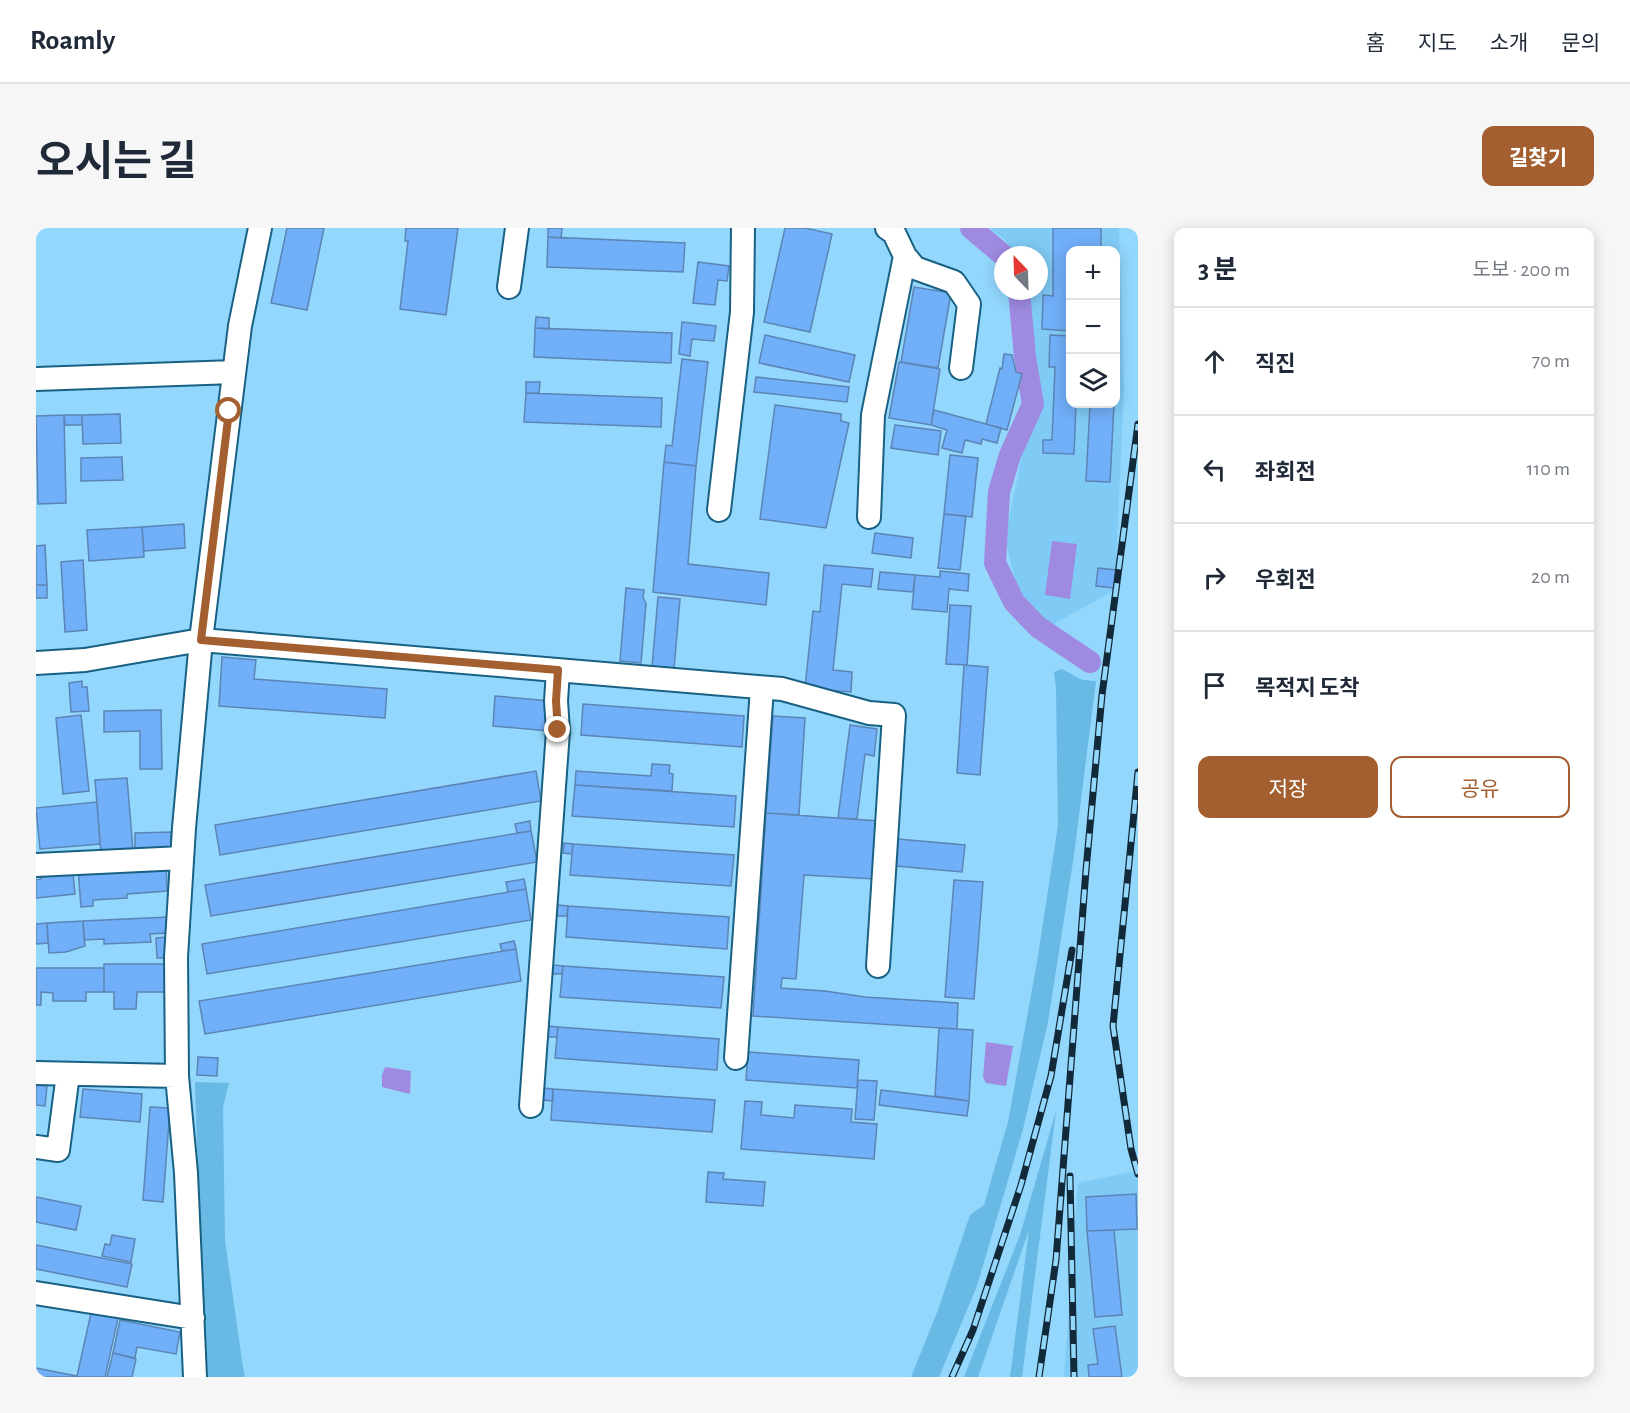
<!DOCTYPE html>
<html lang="ko">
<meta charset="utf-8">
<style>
:root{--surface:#fff;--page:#f6f6f7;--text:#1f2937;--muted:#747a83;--line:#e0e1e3;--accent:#a35f2f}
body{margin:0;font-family:"Alegreya Sans","Noto Sans KR",sans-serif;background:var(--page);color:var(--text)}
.controls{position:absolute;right:18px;top:18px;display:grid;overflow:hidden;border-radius:12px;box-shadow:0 3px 15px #0003}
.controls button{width:54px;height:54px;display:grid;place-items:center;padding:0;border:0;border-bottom:2px solid var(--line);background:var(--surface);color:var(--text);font:30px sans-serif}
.compass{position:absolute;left:958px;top:18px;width:54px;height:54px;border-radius:50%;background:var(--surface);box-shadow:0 3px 15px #0003;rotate:337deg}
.stop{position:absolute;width:18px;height:18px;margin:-14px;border:4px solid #a35f2f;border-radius:50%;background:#fff}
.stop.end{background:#a35f2f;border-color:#fff;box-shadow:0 2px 6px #0008}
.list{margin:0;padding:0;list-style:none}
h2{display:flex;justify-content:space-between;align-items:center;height:78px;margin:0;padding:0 24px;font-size:26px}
h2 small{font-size:20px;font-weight:400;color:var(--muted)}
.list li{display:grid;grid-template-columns:39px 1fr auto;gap:18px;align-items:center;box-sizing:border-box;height:108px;padding:0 24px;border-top:2px solid var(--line)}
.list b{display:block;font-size:22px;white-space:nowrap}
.list em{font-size:20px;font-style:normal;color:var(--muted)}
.actions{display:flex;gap:12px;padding:18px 24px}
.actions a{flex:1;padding:14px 0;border:2px solid var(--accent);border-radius:12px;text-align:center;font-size:21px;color:var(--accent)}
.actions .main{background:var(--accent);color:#fff}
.icon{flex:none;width:33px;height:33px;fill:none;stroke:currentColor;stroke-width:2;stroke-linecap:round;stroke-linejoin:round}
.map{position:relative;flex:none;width:1102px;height:1149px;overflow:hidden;border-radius:12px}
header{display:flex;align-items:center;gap:36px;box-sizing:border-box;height:84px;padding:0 30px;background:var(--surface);border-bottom:2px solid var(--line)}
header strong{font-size:28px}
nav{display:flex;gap:33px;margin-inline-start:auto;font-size:21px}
.intro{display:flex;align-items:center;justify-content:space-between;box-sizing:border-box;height:144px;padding:0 36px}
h1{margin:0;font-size:42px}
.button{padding:15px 27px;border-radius:12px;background:var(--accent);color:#fff;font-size:21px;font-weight:700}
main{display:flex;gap:36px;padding:0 36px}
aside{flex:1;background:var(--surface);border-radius:12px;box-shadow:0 3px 15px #0003}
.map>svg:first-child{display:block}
.built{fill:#80cbf6;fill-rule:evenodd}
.green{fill:#68b9e4}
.water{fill:#9f8ae1}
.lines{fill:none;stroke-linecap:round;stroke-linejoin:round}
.canal{stroke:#9f8ae1;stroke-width:22}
.building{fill:#71aff9;stroke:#5c84b4;stroke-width:1.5}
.minor-casing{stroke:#196182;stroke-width:26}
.minor{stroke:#fff;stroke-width:22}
.rail-casing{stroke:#112938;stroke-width:7}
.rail{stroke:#93d7fd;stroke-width:4.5;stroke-dasharray:14;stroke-linecap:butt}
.route{stroke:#a35f2f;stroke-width:8}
</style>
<header>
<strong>Roamly</strong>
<nav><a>홈</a><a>지도</a><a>소개</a><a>문의</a></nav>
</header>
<div class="intro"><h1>오시는 길</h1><a class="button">길찾기</a></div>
<main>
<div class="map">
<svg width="1102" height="1149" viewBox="0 0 1102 1149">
<rect width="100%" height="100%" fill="#93d7fd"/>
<path class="built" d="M954 0H1083L1088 159 1079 362 1014 398 981 360 969 311 986 228 1004 170 993 63H1003V27H977L970 13ZM1034 22H1080V176H1034Z
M1102 943V1149H1028L1042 955Z"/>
<path class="green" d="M1026 441 1046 452 1060 453 1038 627 1012 794 987 901 941 1058 903 1149H875L902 1082 934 987 948 977 972 894 1001 734 1022 597 1020 461 1018 444Z
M159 854 193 855 187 879 189 1012 207 1140 209 1149H168Z
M1020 883 986 1149H974L993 1002 942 1149H928L984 1007Z"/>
<path class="water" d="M1016 313 1041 316 1034 371 1009 367Z
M950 814 977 818 970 858 950 855 947 849Z
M349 839 375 843 374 866 346 859V847Z"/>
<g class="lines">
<path class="canal" d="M935 0 967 27
M983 63 989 129 997 176 974 227 963 264 959 335 978 374 1002 399 1054 434"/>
</g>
<path class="building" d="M251 0H288L271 82 235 75Z
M370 0H422L410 87 364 81 372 13H369Z
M512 0H526L525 10 512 9Z
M749 0H769L796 6 774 104 728 94Z
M1017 0H1065V22H1034V103L1006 101 1007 67 1017 68Z
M512 9 649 15 647 44 511 39Z
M662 34 693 38 691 53 682 52 679 77 657 75Z
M878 59 915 65 902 140 865 134Z
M500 89 513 90V101L499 100Z
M646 94 680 98 678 113 656 111 654 128 643 126Z
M499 100 636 105 635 135 498 129Z
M729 107 819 127 813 154 723 135Z
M1014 107 1034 108V176H1040L1038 226 1007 225V212H1016L1019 139H1013Z
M968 126 976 127 980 144 986 146 971 202 950 196 964 140 966 141Z
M646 131 672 134 660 238 628 234 630 217 636 218Z
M863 134 904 141 895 197 853 190Z
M720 149 813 159 811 174 718 164Z
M490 154H504L503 165H490Z
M490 165 626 170 625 199 488 194Z
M1054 176H1078L1074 254 1050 253Z
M739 177 805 186V193L813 195 790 300 724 291Z
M898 182 965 200 961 215 946 211 945 216 929 212 926 225 906 220 911 202 895 197Z
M84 186 85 215 47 216 46 187Z
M28 187H46V197H29Z
M28 187 30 275 2 276 0 188Z
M859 197 905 203 902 227 855 220Z
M914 227 942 230 936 289 908 286Z
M86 229 87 252 45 253V230Z
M628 234 660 238 652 336 733 345 730 377 617 364Z
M908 286 930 288 924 342 902 340Z
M148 296 149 320 108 323 106 299Z
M106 299 108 329 53 333 51 302Z
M839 305 877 310 875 330 836 325Z
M9 317 11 357H0V318Z
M47 332 51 402 29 404 25 334Z
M788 337 837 341 835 359 806 356 797 442 816 444 815 464 769 460 777 383 784 384Z
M1062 340 1080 342 1078 360 1060 358Z
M904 343 933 346 932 363 913 361 911 384 876 381 879 347 904 349Z
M844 344 879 347 877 364 842 361Z
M0 357H11V370H0Z
M590 360 608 362 607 369 610 376 605 435 584 433Z
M622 369 644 371 638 441 616 439Z
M914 377 935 378 931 437 910 436Z
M186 429 220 432 218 451 351 461 349 490 183 478Z
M928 437 952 439 944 547 921 545Z
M46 453V459H51L53 483 35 484 33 455Z
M459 468 514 473 512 503 457 498Z
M547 476 708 488 706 519 545 507Z
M125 482 126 541H104V503L68 504V483Z
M45 487 53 563 27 566 20 490Z
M737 488 769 490 763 587 730 585Z
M814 497 841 501 838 528 829 526 821 591 802 590Z
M616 536 634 537 633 545 637 546 636 563 539 557 540 543 615 548Z
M500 543 505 573 184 627 179 597Z
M91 550 97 622 65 625 59 552Z
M539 557 700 568 698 599 536 588Z
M61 574 64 616 4 621 0 580Z
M730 585 843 593 839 651 768 647 760 751 746 750 745 760 789 763 829 769 922 775 921 801 717 788Z
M494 593 495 603 481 605 479 596Z
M495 603 501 634 175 688 169 657Z
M135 604 136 625 99 626V605Z
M862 611 929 617 926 644 860 638Z
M528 615 537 616 536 626 527 625Z
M537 616 698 627 695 658 534 647Z
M130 635 131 663 91 666V670L57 672V678L45 679 42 641Z
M37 646 39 666 0 670V652L5 651V649Z
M488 651 490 661 472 664 470 654Z
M918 652 947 654 938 771 909 769Z
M490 661 495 692 171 746 166 716Z
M521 677 532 678 531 688H521Z
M532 678 693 689 691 721 530 709Z
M132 689V705L114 706 115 714 68 716V711L48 712 47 693Z
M47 693 49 718 30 724 13 725 11 695Z
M11 695 12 715 0 716V696Z
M131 709 132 730H121L120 710Z
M478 713 480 721 466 723 464 716Z
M480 721 485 753 169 806 163 773Z
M68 736H132V764H101L100 781H78V764H68Z
M517 737 527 738 526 746H517Z
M527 738 688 749 685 780 524 769Z
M0 740H68V764H50V773H17V765L5 764V777H0Z
M511 798 522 799 521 809H511Z
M522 799 683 811 681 842 519 830Z
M903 800 937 802 933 873 899 868Z
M712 824 823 832 821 860 710 852Z
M162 829 182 830 181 848 161 847Z
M822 852 841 853 838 892 819 891Z
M0 857 11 858 9 878 0 877Z
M507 860 517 861V873L506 872Z
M47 861 106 866 104 894 44 889Z
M517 861 679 872 676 904 515 892Z
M845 862 933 873 931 888 843 877Z
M709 873 726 874 725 887 758 890 759 877 816 881 815 894 841 896 838 931 705 921Z
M114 879 134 880 127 974 107 972Z
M672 944 688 945 687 951 729 954 727 978 670 974Z
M1100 966 1101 1001 1051 1003 1050 969Z
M0 969 45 978 40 1002 0 994Z
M1078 1002 1086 1087 1059 1089 1051 1003Z
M76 1007 99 1011 95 1034 66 1028 69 1016 74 1017Z
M0 1017 96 1036 91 1059 0 1041Z
M55 1085 82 1090 69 1149H0V1140L41 1148Z
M84 1092 144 1104 140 1126 101 1119 99 1130 77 1125Z
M1079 1098 1086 1149H1053L1052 1137 1062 1136 1057 1101Z
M77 1125 100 1131 96 1149H71Z"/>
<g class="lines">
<defs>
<path id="minor" d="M851 0 858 5 869 28 879 40 918 54 933 76 925 140
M473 59 481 0
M0 151 198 144
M683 282 706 84 707 0
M833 289 837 187 869 28
M0 435 49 432 165 412 746 461 833 485 858 487 842 738
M0 637 146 630
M700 830 726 460
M0 845 141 848
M495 878 522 503 520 473 522 442
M0 919 22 922 32 846
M0 1065 157 1090
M159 1149 150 945 141 848 140 729 148 600 165 412 204 98 224 0"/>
</defs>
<use href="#minor" class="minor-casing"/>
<use href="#minor" class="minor"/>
<defs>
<path id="rail" d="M1102 544 1077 798 1095 921 1102 946
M1034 948 1038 1149
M916 1149 937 1102 985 957 1015 848 1036 722
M1003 1149 1020 1032 1050 642 1066 467 1102 196"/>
</defs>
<use href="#rail" class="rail-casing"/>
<use href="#rail" class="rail"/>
</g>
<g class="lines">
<path class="route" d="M193 183 165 412 522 442 520 473 522 502"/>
</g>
</svg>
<div class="controls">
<button>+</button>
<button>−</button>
<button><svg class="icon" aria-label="layers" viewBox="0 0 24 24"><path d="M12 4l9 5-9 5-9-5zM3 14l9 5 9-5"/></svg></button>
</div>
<svg class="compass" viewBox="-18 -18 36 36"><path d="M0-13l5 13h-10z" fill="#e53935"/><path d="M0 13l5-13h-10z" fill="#747a83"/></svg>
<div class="stop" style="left:193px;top:183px"></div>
<div class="stop end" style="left:522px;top:502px"></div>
</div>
<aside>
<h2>3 분<small>도보 · 200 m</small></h2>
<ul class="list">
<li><svg class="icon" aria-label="ahead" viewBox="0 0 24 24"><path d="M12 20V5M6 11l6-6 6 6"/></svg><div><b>직진</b></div><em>70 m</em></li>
<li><svg class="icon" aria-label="left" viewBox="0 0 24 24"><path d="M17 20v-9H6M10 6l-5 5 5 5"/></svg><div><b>좌회전</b></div><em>110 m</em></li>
<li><svg class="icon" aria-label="right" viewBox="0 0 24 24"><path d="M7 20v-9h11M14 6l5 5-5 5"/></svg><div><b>우회전</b></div><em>20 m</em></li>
<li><svg class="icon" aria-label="arrive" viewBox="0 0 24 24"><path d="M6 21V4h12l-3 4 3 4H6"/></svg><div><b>목적지 도착</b></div></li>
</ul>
<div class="actions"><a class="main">저장</a><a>공유</a></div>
</aside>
</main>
